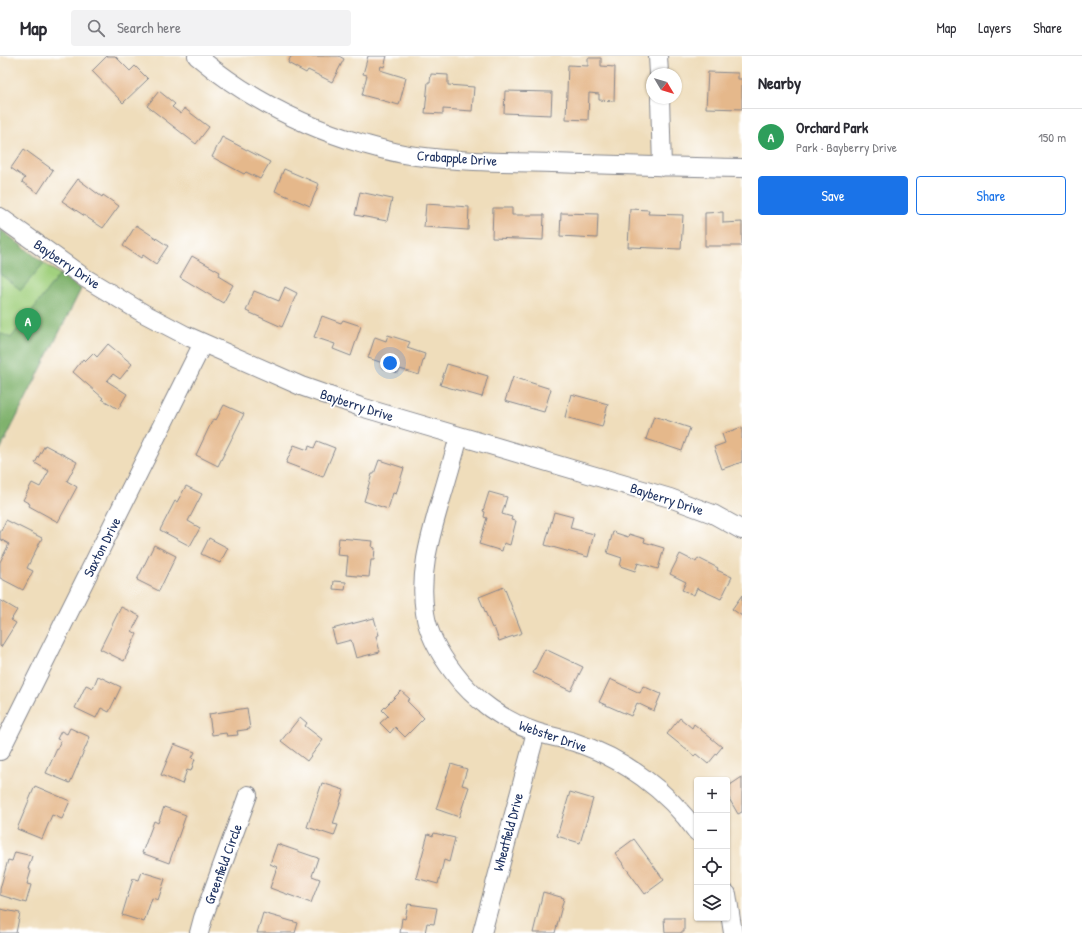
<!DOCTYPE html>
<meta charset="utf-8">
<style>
:root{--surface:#fff;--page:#f2f2f3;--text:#2b2b33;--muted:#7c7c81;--line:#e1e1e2;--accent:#1a73e8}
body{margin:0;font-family:"Patrick Hand",sans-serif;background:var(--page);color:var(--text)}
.controls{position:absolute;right:12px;bottom:12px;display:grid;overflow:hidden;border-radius:4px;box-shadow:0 1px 3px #0004}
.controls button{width:36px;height:36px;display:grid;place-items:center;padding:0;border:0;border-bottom:1px solid var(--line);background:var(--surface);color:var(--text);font:20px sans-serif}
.compass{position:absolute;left:646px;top:12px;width:36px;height:36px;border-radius:50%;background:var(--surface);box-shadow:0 1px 3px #0004;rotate:128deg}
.you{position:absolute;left:390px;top:307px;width:14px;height:14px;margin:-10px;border:3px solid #fff;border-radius:50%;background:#1a73e8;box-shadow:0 0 0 6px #1a73e833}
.badge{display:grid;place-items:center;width:26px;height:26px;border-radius:50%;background:var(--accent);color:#fff;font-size:13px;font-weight:700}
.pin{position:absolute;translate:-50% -33px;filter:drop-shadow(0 1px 2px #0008)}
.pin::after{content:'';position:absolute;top:21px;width:14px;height:12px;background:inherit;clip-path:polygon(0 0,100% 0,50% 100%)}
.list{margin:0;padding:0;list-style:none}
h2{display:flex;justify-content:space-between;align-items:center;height:52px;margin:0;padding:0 16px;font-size:17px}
h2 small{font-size:13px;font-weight:400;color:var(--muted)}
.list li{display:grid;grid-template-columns:26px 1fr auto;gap:12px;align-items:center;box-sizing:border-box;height:56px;padding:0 16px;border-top:1px solid var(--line)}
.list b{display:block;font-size:15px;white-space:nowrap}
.list p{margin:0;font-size:13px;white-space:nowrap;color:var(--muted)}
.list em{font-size:13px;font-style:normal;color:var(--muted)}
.actions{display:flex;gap:8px;padding:12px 16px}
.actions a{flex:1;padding:9px 0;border:1px solid var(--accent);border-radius:4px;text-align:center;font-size:14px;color:var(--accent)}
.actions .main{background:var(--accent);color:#fff}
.icon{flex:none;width:22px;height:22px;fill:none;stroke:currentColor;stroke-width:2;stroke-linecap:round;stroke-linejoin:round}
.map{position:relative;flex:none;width:742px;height:877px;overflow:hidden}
header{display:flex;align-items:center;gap:24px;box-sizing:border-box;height:56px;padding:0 20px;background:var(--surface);border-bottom:1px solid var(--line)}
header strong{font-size:19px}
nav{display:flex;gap:22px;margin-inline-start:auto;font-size:14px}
.search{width:280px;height:36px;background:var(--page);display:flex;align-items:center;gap:10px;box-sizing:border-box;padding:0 14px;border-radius:4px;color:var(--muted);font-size:15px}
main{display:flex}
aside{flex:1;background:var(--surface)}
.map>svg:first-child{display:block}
.green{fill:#a1d07e;stroke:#5e806e}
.forest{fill:#80b26d;stroke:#4e7066}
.building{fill:#e5b88b}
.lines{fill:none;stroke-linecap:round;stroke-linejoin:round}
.street-casing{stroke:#85868c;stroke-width:20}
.street{stroke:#fff;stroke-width:18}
.labels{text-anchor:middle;stroke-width:3.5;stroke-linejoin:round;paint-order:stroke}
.street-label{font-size:14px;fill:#1b2f5e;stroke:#fff}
</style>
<header>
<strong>Map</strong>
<div class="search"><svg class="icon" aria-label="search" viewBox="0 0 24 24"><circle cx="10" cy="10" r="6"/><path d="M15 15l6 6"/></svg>Search here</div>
<nav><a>Map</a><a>Layers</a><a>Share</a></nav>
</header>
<main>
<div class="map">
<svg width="742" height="877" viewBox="0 0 742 877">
<rect width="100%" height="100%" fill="#fff"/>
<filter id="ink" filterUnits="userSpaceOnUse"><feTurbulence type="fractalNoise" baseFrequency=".025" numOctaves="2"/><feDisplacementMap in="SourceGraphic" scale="8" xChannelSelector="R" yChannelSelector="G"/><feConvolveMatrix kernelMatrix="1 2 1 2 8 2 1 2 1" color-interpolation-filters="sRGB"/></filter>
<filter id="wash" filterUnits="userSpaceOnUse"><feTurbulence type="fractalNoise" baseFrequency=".012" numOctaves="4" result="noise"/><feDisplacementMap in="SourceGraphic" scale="16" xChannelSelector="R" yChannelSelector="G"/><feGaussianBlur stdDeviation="0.9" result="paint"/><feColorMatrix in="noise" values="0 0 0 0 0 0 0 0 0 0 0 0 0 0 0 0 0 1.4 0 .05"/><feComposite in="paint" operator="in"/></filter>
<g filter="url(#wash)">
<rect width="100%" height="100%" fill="#efddbb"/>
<path class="green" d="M0 173 29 197 81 233 0 394Z"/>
<path class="forest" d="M0 173 44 207 21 234 0 218Z
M60 218 81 233 0 394V277L11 282Z"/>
<g id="blocks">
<path class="building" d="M107 0H115L130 15 135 10 148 23 123 47 92 15Z
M291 0H339L344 3 332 26 308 14 306 17 288 7Z
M368 0H387L384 11 381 10 380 14 406 22 399 49 362 39 367 19 363 18Z
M588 2H601V10L615 11 614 45 599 44V38L589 37 588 64 566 63 568 9 588 10Z
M708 16 738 17V23H742V53L706 52Z
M431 18 448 19V29L474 31 472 55 443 53V58L425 57 428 26H430Z
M159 35 175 48 172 51 181 58 184 52 209 71 196 88 147 50Z
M505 35 552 36 551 59 504 57Z
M222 81 270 106 260 123 246 116 244 118 212 101Z
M24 93 53 114 38 137 22 126 25 122 11 112Z
M284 113 319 128 310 150 275 135Z
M78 123 102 141 103 139 119 150 103 172 62 145Z
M360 136 392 143 387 165 355 159Z
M426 148 469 151 468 174 424 171Z
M493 152H512V159H544L543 184 492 182Z
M630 153 649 154 648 158 683 159 681 193 628 191Z
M723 156V167L742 166V190H705V157Z
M561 157 598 158 597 182 560 180Z
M136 169 168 190 156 208 143 199 141 202 123 190Z
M192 200 220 216 218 220 233 229 223 247 180 221Z
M285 231 297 237 282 271 246 255 254 235 279 245Z
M322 260 341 267 343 264 361 270 351 300 333 293 335 288 314 281Z
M388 279 410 286 407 292 425 298 419 319 400 313 398 317 382 312 383 307 368 302 375 281 386 285Z
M108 288 132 308 120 323 113 318 107 325 127 338 118 353 102 343 103 342 73 316 83 303 85 305 93 297 97 301Z
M447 308 488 320 482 341 440 329Z
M513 321 551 333 544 356 505 345Z
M571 338 608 348 602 371 565 361Z
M224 349 244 358 218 410 196 399 213 363 216 364Z
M654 360 690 372 682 395 646 383Z
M742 371V406L722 413 714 391 725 387 722 378Z
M317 385 335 392 323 421 286 407 294 389 308 394 309 390 314 392Z
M45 389 77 406 67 425 77 431 58 466 29 450 30 448 23 444 32 427 40 431 49 415 35 407Z
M379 404 404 412 396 438 393 437 388 453 364 445 372 418H374Z
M186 430 202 438 188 465 200 472 190 490 160 474 175 445 177 446Z
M489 436 507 441 502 458 512 461 511 464 516 465 510 489 504 487 502 495 479 488 487 462 484 461 485 456 483 455Z
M554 456 573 461 570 472 594 478 588 501 545 489Z
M6 464 42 482 27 512 33 515 23 534 0 522V506L9 488 0 483V477Z
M613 476 628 481 629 478 645 483 644 486 664 492 658 513 638 507 635 515 620 510 622 502 607 497Z
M209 482 228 492 220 507 201 498Z
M339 482 373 485 372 491 375 492 374 504H371L369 521 346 519 348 500 337 499Z
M154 489 176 500 159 535 137 524Z
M680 498 696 506 698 502 718 512 717 514 732 521 721 543 697 532 694 539 682 534 686 526 670 518Z
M334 525 346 526 345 534 333 533Z
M504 531 522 577 499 585 494 571 492 572 479 541Z
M742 539V560L732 553Z
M0 544 17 554 11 564 16 567 1 591 0 590Z
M121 551 140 560 132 575 137 578 124 605 100 593Z
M374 562 379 579 376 580 380 596 356 602 351 584 336 588 332 573Z
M545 593 583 611 571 635 533 617Z
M98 620 121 631 109 656 101 652 96 662 75 652 86 629 93 632Z
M610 623 640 637 643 630 661 638 654 655 637 647 631 660 599 646Z
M401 635 410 643 407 645 424 662 405 681 395 671 390 677 380 667 388 660 382 654Z
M247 652 250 673 237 675 238 679 227 680 226 677 212 679 209 658Z
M300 661 307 667 305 670 323 684 307 705 281 685Z
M680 662 692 672 694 668 722 691 708 708 696 698 694 700 667 678Z
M70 672 90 681 70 727 46 717 61 684 57 683 61 675 67 678Z
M174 688 195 696 192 702 195 703 191 715 187 714 182 728 161 719Z
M451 708 467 713 462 729 469 731 459 761 436 753Z
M742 721V756L738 758 727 739V731Z
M322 727 344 734 333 768 338 769 334 780 307 771Z
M35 730 70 745 62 763 52 759 42 783 17 773Z
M570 736 593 743 580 787 557 780Z
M164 751 186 759 169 807 142 797 154 765 158 767Z
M434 777 455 782 449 806 444 804 438 828 416 822 428 778 433 780Z
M634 783 664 824 645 838 615 797Z
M277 788 318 802 312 820 320 823 311 847 270 832 277 811 270 808Z
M15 796 32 800 28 813 31 815 27 828 31 829 26 847 0 839V833L8 804 12 805Z
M142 816 165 823 158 844 152 842 144 866 122 859 133 822 139 824Z
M543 836 564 842 555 877H533Z
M408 848 437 852 434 868 427 867 425 877H400L402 862 405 863Z
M0 853 20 857 16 877H0Z
M263 857 298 867 295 877H257Z
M664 862H684V876H681V877H665Z"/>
</g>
</g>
<g filter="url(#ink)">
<use href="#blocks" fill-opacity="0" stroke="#85868c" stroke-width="1"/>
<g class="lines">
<defs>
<path id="street" d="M197 0C246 41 302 70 363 88 381 93 398 98 416 100 461 106 507 106 552 107 615 109 679 111 742 112
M658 0 659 18
M660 42 662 111
M0 161 85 222 143 257 185 279 301 330 361 351 670 442 713 458 742 474
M459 380C453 403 446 427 439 450 429 485 419 520 425 557 428 579 441 600 454 617 474 644 504 665 536 676 548 680 561 682 574 686 623 702 667 734 697 776
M0 695 203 287
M727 838 733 877
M199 877 203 862 248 739
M482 877 536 676"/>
</defs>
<use href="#street" class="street-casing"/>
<use href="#street" class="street"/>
</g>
</g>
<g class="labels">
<g class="street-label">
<text transform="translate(457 102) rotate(4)" y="5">Crabapple Drive</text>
<text transform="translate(67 208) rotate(34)" y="5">Bayberry Drive</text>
<text transform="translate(357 349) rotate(18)" y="5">Bayberry Drive</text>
<text transform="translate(667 443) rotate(18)" y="5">Bayberry Drive</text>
<text transform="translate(102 491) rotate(-63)" y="5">Saxton Drive</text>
<text transform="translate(553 680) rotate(19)" y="5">Webster Drive</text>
<text transform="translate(508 776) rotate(-75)" y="5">Wheatfield Drive</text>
<text transform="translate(223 808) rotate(-70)" y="5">Greenfield Circle</text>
</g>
</g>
</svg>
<div class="controls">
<button>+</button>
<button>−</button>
<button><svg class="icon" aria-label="locate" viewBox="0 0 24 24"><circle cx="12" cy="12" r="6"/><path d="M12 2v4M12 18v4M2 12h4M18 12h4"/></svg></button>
<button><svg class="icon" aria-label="layers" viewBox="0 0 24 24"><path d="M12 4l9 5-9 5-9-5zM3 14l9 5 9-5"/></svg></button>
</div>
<svg class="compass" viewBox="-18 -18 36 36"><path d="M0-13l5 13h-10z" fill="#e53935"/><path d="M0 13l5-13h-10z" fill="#7c7c81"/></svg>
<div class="you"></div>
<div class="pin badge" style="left:28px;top:285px;background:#2e9e5b">A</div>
</div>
<aside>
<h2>Nearby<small></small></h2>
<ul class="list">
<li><span class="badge" style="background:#2e9e5b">A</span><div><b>Orchard Park</b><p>Park · Bayberry Drive</p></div><em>150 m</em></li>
</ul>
<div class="actions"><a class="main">Save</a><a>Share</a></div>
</aside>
</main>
